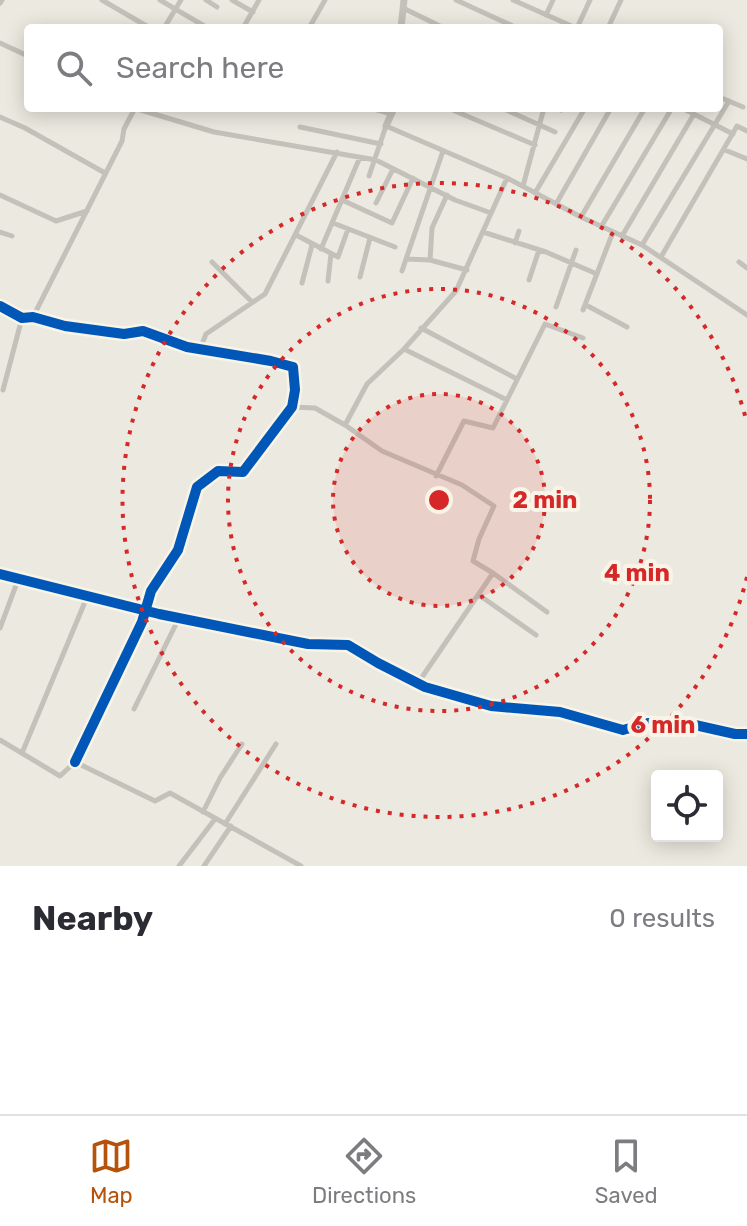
<!DOCTYPE html>
<style>
:root{--surface:#fff;--page:#f7f7f7;--text:#2b2b33;--muted:#7c7c81;--line:#e1e1e2;--accent:#b45309}
body{margin:0;font-family:Rubik,sans-serif;background:var(--page);color:var(--text)}
.controls{position:absolute;right:24px;bottom:24px;display:grid;overflow:hidden;border-radius:8px;box-shadow:0 4px 20px #0003}
.controls button{width:72px;height:72px;display:grid;place-items:center;padding:0;border:0;border-bottom:2px solid var(--line);background:var(--surface);color:var(--text);font:40px sans-serif}
.list{margin:0;padding:0;list-style:none}
h2{display:flex;justify-content:space-between;align-items:center;height:104px;margin:0;padding:0 32px;font-size:34px}
h2 small{font-size:26px;font-weight:400;color:var(--muted)}
.icon{flex:none;width:44px;height:44px;fill:none;stroke:currentColor;stroke-width:2;stroke-linecap:round;stroke-linejoin:round}
.map{position:relative;flex:none;width:747px;height:866px;overflow:hidden}
.search{position:absolute;background:var(--surface);box-shadow:0 4px 20px #0003;left:24px;right:24px;top:24px;height:88px;display:flex;align-items:center;gap:20px;box-sizing:border-box;padding:0 28px;border-radius:8px;color:var(--muted);font-size:30px}
.sheet{height:248px;background:var(--surface)}
nav{display:flex;justify-content:space-around;align-items:center;box-sizing:border-box;height:112px;border-top:2px solid var(--line);background:var(--surface);font-size:22px;color:var(--muted)}
nav a{display:grid;justify-items:center;gap:4px}
nav .on{color:var(--accent)}
.map>svg:first-child{display:block}
.lines{fill:none;stroke-linecap:round;stroke-linejoin:round}
.minor{stroke:#c4c1ba;stroke-width:5}
.tertiary{stroke:#c4c1ba;stroke-width:7}
.cycleway-casing{stroke:#f8f5e8;stroke-width:15}
.cycleway{stroke:#0057b8;stroke-width:10}
.ring{fill:none;stroke:#d62828;stroke-width:4;stroke-dasharray:4 8}
.centre{fill:#d62828;stroke:#f8f5e8;stroke-width:4}
.ring-label{font-size:24px;text-anchor:middle;font-weight:bold;fill:#d62828;stroke:#f8f5e8;stroke-width:8;stroke-linejoin:round;paint-order:stroke}
</style>
<div class="map">
<svg width="747" height="866" viewBox="0 0 747 866">
<rect width="100%" height="100%" fill="#ece9e0"/>
<g class="lines">
<path class="minor" d="M102 0 150 28
M160 0 206 27
M206 0 217 7
M232 0 253 12
M456 0 517 28
M513 0 576 28
M0 3 2 0
M403 8 444 28
M546 15 553 0
M164 28 181 0
M243 28 259 0
M309 28 325 0
M577 28 590 0
M608 28 621 0
M0 43 28 56
M719 97 743 107
M134 108 214 132 376 160 455 200 491 213
M370 108 392 114
M448 108 535 145
M502 108 555 132
M558 108 561 110
M682 108 733 134
M0 117 25 128 105 173
M300 127 381 144
M725 150 747 159
M369 176 386 126 507 178 581 217 642 245 747 315
M523 186 544 108
M535 193 585 108
M0 195 56 221 87 211
M342 200 392 223 413 178
M376 203 393 169
M556 204 611 108
M581 217 645 108
M333 223 395 247
M601 227 672 108
M0 232 12 236
M483 232 546 252 597 274
M296 235 338 257 348 229
M622 236 694 114
M515 243 519 231
M642 245 729 101
M321 249 360 157
M661 257 737 126 747 131
M406 259 443 151
M430 260 432 228 447 195
M212 262 252 302
M739 262 747 268
M402 271 406 259 430 260 467 270
M360 277 370 238
M529 280 539 250
M328 281 331 254
M302 283 312 245
M586 305 627 327
M0 306 22 318 33 317 65 326 124 334 143 331 187 347 271 361 293 367 295 390 292 407 243 472 218 471 197 487 178 550 151 591 142 622 75 762
M556 307 576 250
M583 310 613 232
M33 317 122 141 124 129 135 108
M421 328 517 379
M200 349 206 334 265 294 337 152
M404 349 507 400
M3 390 22 318
M292 407 315 408 345 425 382 451 462 485 494 506 479 539 473 561 493 573 418 683
M345 425 367 384 404 349 456 291 507 178
M436 476 464 421 493 428 545 324 583 338
M493 573 547 612
M0 574 159 614 308 644 348 645 378 663 425 687 491 706 560 712 623 730 648 723 695 725 735 734H747
M479 595 536 635
M0 628 18 580
M134 709 179 618
M0 740 60 776 75 762 155 801 170 793 301 866
M22 753 87 597
M203 812 220 778 242 744
M225 824 276 744
M179 866 215 819
M204 866 231 826"/>
<path class="tertiary" d="M401 28 404 0
M386 126 394 108"/>
<defs>
<path id="cycleway" d="M0 306 22 318 33 317 65 326 124 334 143 331 187 347 271 361 293 367 295 390 292 407 243 472 218 471 197 487 178 550 151 591 142 622 75 762
M0 574 159 614 308 644 348 645 378 663 425 687 491 706 560 712 623 730 648 723 695 725 735 734H747"/>
</defs>
<use href="#cycleway" class="cycleway-casing"/>
<use href="#cycleway" class="cycleway"/>
</g>
<circle cx="439" cy="500" r="106" fill="#d62828" fill-opacity=".12"/>
<g class="ring">
<circle cx="439" cy="500" r="106"/>
<circle cx="439" cy="500" r="211"/>
<path d="M747 577A317 317 0 1 1 747 423"/>
</g>
<circle cx="439" cy="500" r="12" class="centre"/>
<g class="ring-label">
<text x="545" y="508">2 min</text>
<text x="637" y="581">4 min</text>
<text x="663" y="733">6 min</text>
</g>
</svg>
<div class="controls">
<button><svg class="icon" aria-label="locate" viewBox="0 0 24 24"><circle cx="12" cy="12" r="6"/><path d="M12 2v4M12 18v4M2 12h4M18 12h4"/></svg></button>
</div>
<div class="search"><svg class="icon" aria-label="search" viewBox="0 0 24 24"><circle cx="10" cy="10" r="6"/><path d="M15 15l6 6"/></svg>Search here</div>
</div>
<section class="sheet">
<h2>Nearby<small>0 results</small></h2>
<ul class="list">
</ul>
</section>
<nav>
<a class="on"><svg class="icon" aria-label="map" viewBox="0 0 24 24"><path d="M3 6l6-2 6 2 6-2v14l-6 2-6-2-6 2zM9 4v14M15 6v14"/></svg>Map</a>
<a><svg class="icon" aria-label="directions" viewBox="0 0 24 24"><path d="M12 3l9 9-9 9-9-9zM9 14v-3h6M13 9l2 2-2 2"/></svg>Directions</a>
<a><svg class="icon" aria-label="saved" viewBox="0 0 24 24"><path d="M7 4h10v16l-5-4-5 4z"/></svg>Saved</a>
</nav>
